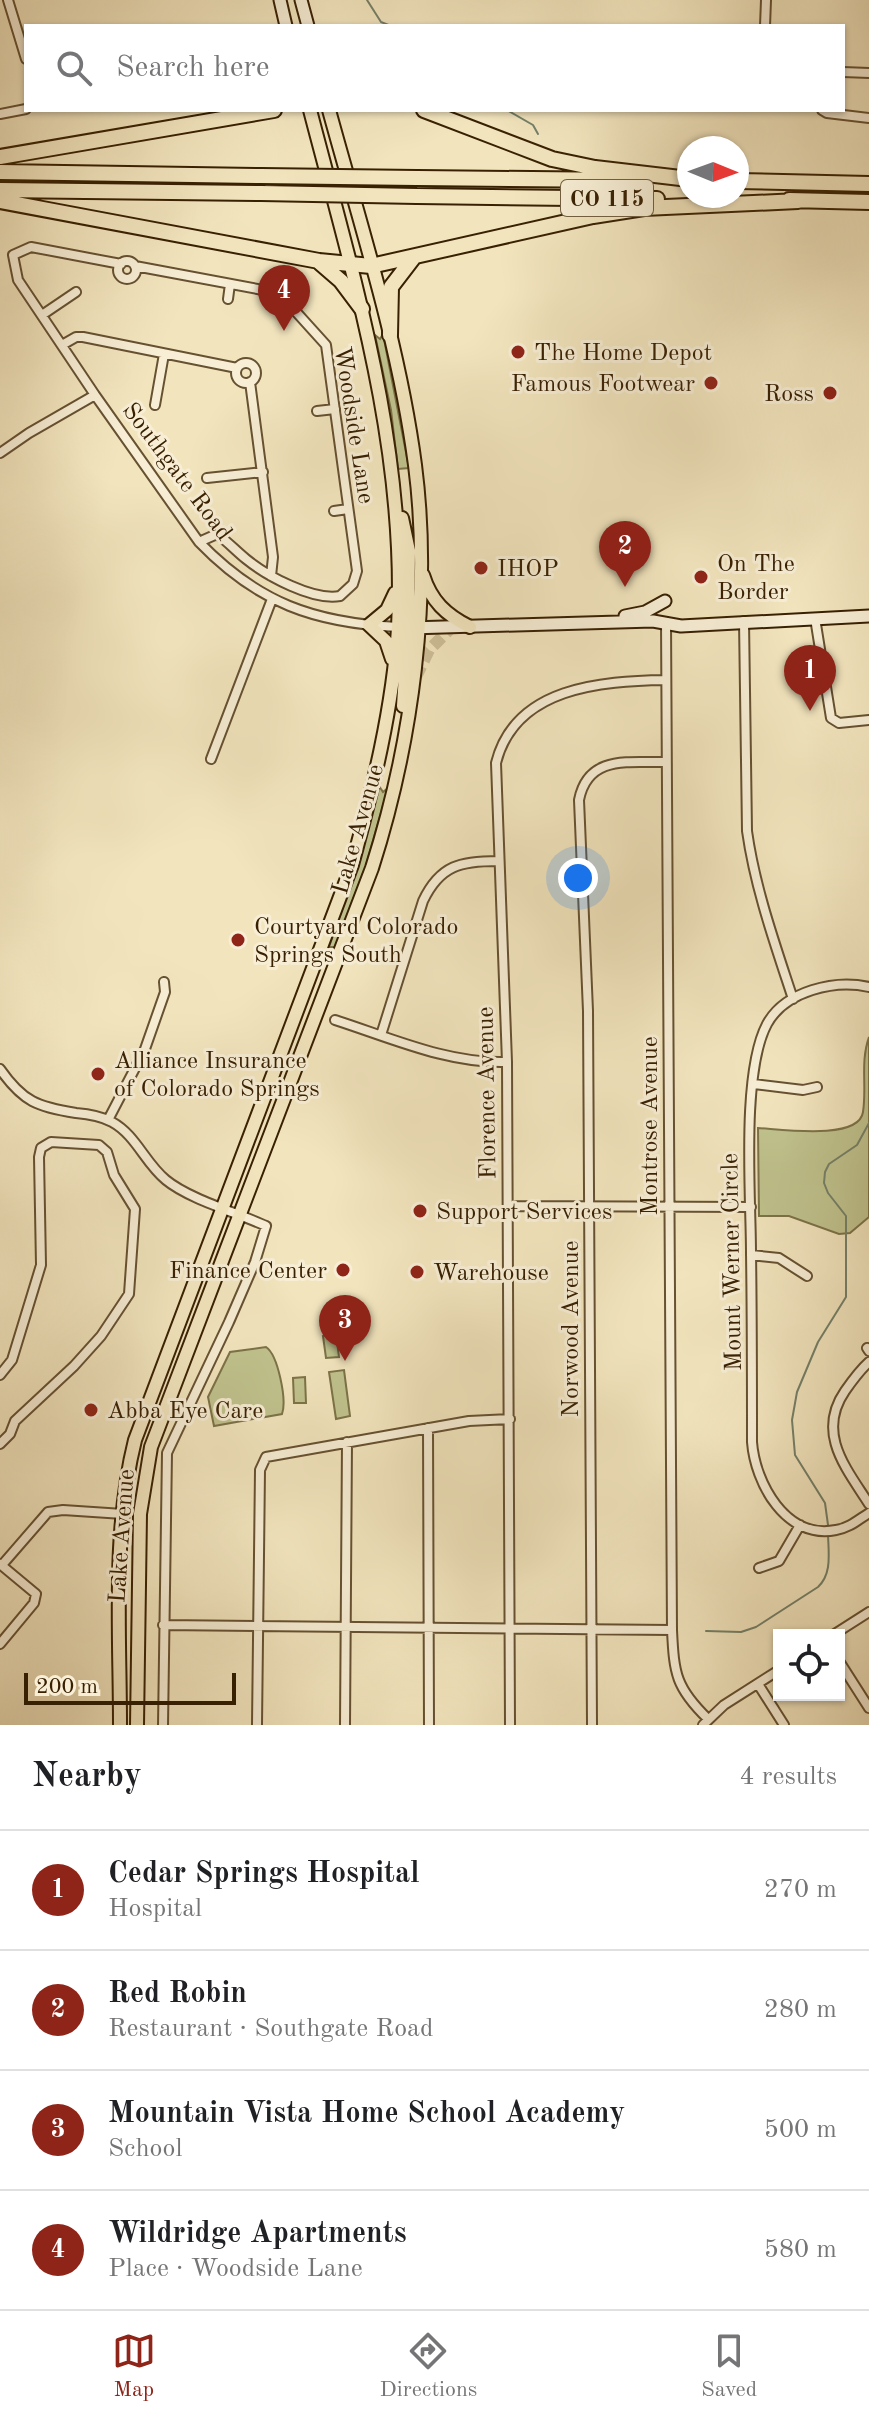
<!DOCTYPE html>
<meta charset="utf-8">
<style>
:root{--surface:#fff;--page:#f2f2f2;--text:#202124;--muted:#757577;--line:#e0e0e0;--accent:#8f2418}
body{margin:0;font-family:"Old Standard TT",serif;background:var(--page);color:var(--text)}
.controls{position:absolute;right:24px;bottom:24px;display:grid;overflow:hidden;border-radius:0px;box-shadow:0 2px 6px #0004}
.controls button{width:72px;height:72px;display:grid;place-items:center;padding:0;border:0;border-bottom:2px solid var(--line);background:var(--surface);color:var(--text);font:40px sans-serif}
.compass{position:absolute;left:677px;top:136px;width:72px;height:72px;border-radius:50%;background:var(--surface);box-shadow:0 2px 6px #0004;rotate:91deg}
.scale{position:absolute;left:24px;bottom:20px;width:212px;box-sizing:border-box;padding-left:8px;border:4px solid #382002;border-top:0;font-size:22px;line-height:28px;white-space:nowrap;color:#382002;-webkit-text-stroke:6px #f7eed5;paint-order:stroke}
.you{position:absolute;left:578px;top:878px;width:28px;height:28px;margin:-20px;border:6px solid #fff;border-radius:50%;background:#1a73e8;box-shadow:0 0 0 12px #1a73e833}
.badge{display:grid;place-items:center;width:52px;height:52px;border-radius:50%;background:var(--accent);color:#fff;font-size:26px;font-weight:700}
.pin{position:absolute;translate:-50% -66px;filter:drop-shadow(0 2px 4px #0008)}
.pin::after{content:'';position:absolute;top:42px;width:28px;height:24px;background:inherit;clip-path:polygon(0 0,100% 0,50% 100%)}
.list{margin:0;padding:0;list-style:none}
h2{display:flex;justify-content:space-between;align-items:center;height:104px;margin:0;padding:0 32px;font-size:34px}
h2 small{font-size:26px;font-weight:400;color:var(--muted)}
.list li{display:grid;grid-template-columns:52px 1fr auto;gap:24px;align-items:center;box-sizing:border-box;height:120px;padding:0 32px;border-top:2px solid var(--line)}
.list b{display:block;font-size:30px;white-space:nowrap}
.list p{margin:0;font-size:26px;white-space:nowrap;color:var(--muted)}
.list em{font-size:26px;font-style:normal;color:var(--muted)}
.icon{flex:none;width:44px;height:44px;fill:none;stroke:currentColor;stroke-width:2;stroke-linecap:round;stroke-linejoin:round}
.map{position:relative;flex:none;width:869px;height:1725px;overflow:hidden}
.search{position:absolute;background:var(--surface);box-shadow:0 2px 6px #0004;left:24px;right:24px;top:24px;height:88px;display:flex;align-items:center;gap:20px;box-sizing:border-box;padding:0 28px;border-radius:0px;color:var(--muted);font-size:30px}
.sheet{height:584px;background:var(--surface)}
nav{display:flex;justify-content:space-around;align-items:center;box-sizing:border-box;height:112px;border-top:2px solid var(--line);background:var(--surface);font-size:22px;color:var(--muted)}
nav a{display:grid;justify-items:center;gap:4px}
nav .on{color:var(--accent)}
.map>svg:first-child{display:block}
.green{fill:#c0c38e;stroke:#7c7248;stroke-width:2}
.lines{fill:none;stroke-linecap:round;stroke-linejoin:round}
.stream{stroke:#748069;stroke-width:2}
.primary-tunnel{stroke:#cdbe98;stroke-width:12;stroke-dasharray:12 6;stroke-linecap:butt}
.street-casing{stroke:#665131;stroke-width:12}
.secondary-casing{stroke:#382002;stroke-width:15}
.primary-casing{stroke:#382002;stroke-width:16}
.highway-casing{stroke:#382002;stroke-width:18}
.street{stroke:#f7eed5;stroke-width:8}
.secondary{stroke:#f7eed5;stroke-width:11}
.primary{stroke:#f2e5be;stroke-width:12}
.highway{stroke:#f2e5be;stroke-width:14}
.highway-bridge-casing{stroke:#382002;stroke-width:18;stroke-linecap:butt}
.highway-bridge{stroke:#f2e5be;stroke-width:14}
.poi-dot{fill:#8f2418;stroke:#f7eed5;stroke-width:3}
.labels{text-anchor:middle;stroke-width:6;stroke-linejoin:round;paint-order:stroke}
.shield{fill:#f7eed5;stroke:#715e41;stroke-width:2}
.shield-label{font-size:22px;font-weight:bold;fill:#382002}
.poi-label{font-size:24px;fill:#382002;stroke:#f7eed5;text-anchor:start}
.street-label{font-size:24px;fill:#382002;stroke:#f7eed5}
</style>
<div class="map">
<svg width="869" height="1725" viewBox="0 0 869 1725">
<rect width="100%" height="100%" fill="#f2e5be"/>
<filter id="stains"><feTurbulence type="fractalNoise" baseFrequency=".0025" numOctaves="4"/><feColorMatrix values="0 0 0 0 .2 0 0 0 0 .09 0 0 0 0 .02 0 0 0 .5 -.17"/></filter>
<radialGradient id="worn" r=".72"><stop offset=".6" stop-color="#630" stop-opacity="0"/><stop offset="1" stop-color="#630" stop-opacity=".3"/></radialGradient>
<path class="green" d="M383 334 409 468 398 469 391 410 375 335 380 339Z
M379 786 383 792 388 788 366 865 335 947H329L356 870Z
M869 1037V1217L850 1233 839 1234 789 1216H759L758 1128C779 1129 859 1141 863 1112 867 1086 860 1062 869 1037Z
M336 1334 339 1357 326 1358 323 1336Z
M266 1347C278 1355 287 1400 282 1414L214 1426 208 1397 230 1352Z
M344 1370 350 1416 336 1419 329 1372Z
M305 1377 306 1403H294L293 1378Z"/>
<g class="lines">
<path class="stream" d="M367 0 381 22 391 26
M507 110 533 125 538 134
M828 1525 825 1503 795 1455 792 1420 797 1392 818 1342 846 1297V1216L828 1193 824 1183 825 1172 829 1164 857 1145 869 1123
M706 1631 741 1632 756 1627 818 1587C833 1573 828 1551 828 1532"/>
<path class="primary-tunnel" d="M416 677 429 650 452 627"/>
<defs>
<path id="street" d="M8 0 26 59
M765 26 766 0
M843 72 869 73
M822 110 827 113 869 118
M0 114 26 109
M118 270a9 9 0 1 1 18 0a9 9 0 1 1-18 0Z
M121 264 31 247 13 255 18 280 95 395 199 542C258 603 314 623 398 627
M135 266 279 293 326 345 357 571 353 584 340 596C313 601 267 576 246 559 236 551 228 542 217 534L199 542
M228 299 230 284
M42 315 76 292
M62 345 76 337H83L237 368
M236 373a10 10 0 1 1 20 0a10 10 0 1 1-20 0Z
M250 382 273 557 271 576
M155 405 164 354
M317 411 335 409
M0 453 29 433 95 395
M207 478 263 472
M334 511 348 509
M815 618 831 718 839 723 869 720
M744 621 747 831C755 888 775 944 793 999
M666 622 672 1630C674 1674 676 1688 708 1719
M211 759 272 599
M869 987C835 979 785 991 767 1024 741 1073 751 1196 751 1253 752 1316 752 1379 752 1442 755 1483 786 1540 836 1530 849 1528 858 1520 869 1513
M335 1020C391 1038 448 1064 507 1062
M381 1035 423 901C440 865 461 861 498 861
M0 1069C23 1102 38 1107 76 1113 89 1114 101 1116 112 1122 136 1135 145 1163 166 1180 189 1199 238 1213 266 1226L255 1262 229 1322 167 1453 163 1725
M754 1084 803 1090 817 1087
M108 1120 145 1049 165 992 164 982
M509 1206 751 1207
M751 1255 779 1258 807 1276
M867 1348 869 1351
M869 1362C860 1370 852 1381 845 1391 816 1433 846 1468 869 1504
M0 1375 12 1360 41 1265 39 1157 41 1148 51 1142 99 1145 107 1152 114 1175 135 1209 129 1294 101 1336 74 1366 15 1421 10 1434 0 1444
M428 1428 429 1725
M0 1564 36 1594 34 1603 0 1644
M2 1565 48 1512 63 1510 123 1514
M759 1568 779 1561 800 1525
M163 1625 672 1630
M833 1635 869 1612
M839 1661 869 1708
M758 1684 784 1725
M257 1725 260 1470 266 1457 469 1421 510 1419
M345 1725 347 1442
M510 1725 507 1062 496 763C515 687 601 681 666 680
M592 1725 588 1011 579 800C588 754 630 763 666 762
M703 1725 724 1705 779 1670"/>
<path id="secondary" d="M280 0 286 26
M301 0 308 26
M625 616 645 612 665 601
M410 628 653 621 681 626 869 616"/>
<path id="primary" d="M402 518 409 551 408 628 403 706
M423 575C431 601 446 615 470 627
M392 659 386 641 369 625 387 610 395 593
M120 1725C120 1631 112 1532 135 1440L352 865C373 788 393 708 398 628 407 450 354 279 310 110
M137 1725 140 1514 151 1447 372 868C412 743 432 596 415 465 399 344 361 227 329 110"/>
<path id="highway" d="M424 110 552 159 595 168 689 179
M0 157 274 110
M0 172 261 176
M417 178 625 180
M737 181 869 184
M0 190 261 193
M417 196 657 199
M789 200 869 202
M0 201 319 261 371 266 593 216 644 208 798 201
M319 262 341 281 362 309
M390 335 391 287 414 257"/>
</defs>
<use href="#street" class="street-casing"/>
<use href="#secondary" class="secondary-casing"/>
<use href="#primary" class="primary-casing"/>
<use href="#highway" class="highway-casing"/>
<use href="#street" class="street"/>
<use href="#secondary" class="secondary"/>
<use href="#primary" class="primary"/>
<use href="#highway" class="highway"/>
<defs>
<path id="highway-bridge" d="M261 176 417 178
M261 193 417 196"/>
</defs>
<use href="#highway-bridge" class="highway-bridge-casing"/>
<use href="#highway-bridge" class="highway-bridge"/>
</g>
<g class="poi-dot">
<circle cx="518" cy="352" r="8"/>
<circle cx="711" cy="383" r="8"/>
<circle cx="830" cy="393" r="8"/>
<circle cx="481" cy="568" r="8"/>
<circle cx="701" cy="577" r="8"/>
<circle cx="238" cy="940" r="8"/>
<circle cx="98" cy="1074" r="8"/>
<circle cx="420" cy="1211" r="8"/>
<circle cx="343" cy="1270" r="8"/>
<circle cx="417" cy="1272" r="8"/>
<circle cx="91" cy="1410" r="8"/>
</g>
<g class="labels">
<rect class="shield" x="561" y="180" width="92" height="36" rx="6"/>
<g class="shield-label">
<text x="607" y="206">CO 115</text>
</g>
<g class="poi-label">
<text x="534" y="360">The Home Depot</text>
<text x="695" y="391" text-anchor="end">Famous Footwear</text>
<text x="814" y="401" text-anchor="end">Ross</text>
<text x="717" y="571">On The<tspan x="717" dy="28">Border</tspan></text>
<text x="497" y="576">IHOP</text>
<text x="254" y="934">Courtyard Colorado<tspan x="254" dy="28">Springs South</tspan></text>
<text x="114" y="1068">Alliance Insurance<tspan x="114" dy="28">of Colorado Springs</tspan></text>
<text x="436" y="1219">Support Services</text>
<text x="327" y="1278" text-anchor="end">Finance Center</text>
<text x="433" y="1280">Warehouse</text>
<text x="107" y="1418">Abba Eye Care</text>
</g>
<g class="street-label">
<text transform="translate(355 425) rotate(81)" y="8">Woodside Lane</text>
<text transform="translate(178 471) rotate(53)" y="8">Southgate Road</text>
<text transform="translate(357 829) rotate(-74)" y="8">Lake Avenue</text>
<text transform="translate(486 1093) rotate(-91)" y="8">Florence Avenue</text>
<text transform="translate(649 1126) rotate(-90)" y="8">Montrose Avenue</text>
<text transform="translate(731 1262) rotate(-91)" y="8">Mount Werner Circle</text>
<text transform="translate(570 1329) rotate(-90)" y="8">Norwood Avenue</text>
<text transform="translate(121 1536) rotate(-86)" y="8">Lake Avenue</text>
</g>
</g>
<rect width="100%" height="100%" filter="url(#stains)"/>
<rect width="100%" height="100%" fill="url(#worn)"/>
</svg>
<div class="controls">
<button><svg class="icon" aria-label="locate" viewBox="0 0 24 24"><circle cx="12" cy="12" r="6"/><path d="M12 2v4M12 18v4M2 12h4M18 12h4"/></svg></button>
</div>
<svg class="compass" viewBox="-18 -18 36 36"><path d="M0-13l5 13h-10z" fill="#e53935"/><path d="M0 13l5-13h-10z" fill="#757577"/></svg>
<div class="scale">200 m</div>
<div class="you"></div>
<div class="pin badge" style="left:810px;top:711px">1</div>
<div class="pin badge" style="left:625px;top:587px">2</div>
<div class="pin badge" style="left:345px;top:1361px">3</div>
<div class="pin badge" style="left:284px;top:331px">4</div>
<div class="search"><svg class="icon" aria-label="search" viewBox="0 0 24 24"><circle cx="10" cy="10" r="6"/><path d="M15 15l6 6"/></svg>Search here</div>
</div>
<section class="sheet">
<h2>Nearby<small>4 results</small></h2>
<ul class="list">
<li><span class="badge">1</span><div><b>Cedar Springs Hospital</b><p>Hospital</p></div><em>270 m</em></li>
<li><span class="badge">2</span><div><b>Red Robin</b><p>Restaurant · Southgate Road</p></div><em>280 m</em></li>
<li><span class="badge">3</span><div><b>Mountain Vista Home School Academy</b><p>School</p></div><em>500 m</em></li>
<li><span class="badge">4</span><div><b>Wildridge Apartments</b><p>Place · Woodside Lane</p></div><em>580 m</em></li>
</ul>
</section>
<nav>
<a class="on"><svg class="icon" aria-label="map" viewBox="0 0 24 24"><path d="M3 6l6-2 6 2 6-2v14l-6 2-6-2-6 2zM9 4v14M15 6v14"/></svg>Map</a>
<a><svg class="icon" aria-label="directions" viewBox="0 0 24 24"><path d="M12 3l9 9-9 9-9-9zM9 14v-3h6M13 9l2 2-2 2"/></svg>Directions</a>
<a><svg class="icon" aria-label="saved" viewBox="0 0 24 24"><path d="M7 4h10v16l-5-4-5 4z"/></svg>Saved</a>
</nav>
